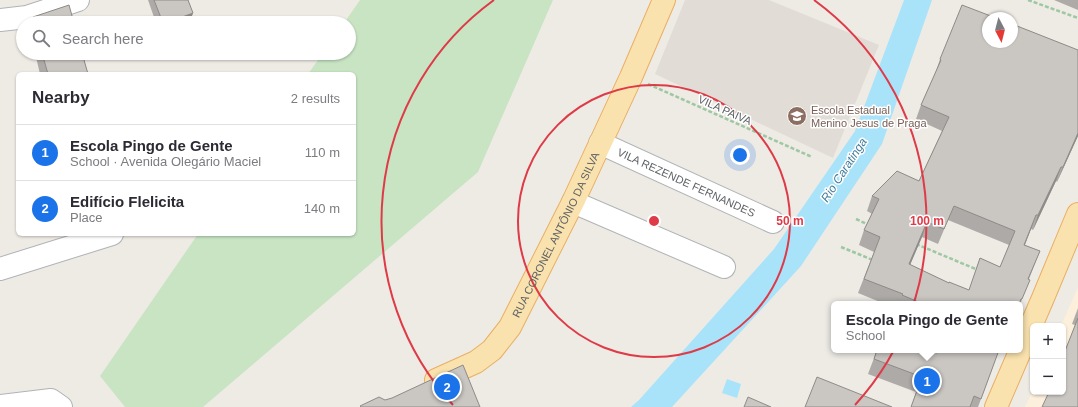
<!DOCTYPE html>
<meta charset="utf-8">
<style>
:root{--surface:#fff;--page:#f2f2f3;--text:#2b2b33;--muted:#7c7c81;--line:#e1e1e2;--accent:#1a73e8}
body{margin:0;font-family:Arial,sans-serif;background:var(--page);color:var(--text)}
.controls{position:absolute;right:12px;bottom:12px;display:grid;overflow:hidden;border-radius:6px;box-shadow:0 1px 3px #0004}
.controls button{width:36px;height:36px;display:grid;place-items:center;padding:0;border:0;border-bottom:1px solid var(--line);background:var(--surface);color:var(--text);font:20px sans-serif}
.compass{position:absolute;left:982px;top:12px;width:36px;height:36px;border-radius:50%;background:var(--surface);box-shadow:0 1px 3px #0004;rotate:173deg}
.you{position:absolute;left:740px;top:155px;width:14px;height:14px;margin:-10px;border:3px solid #fff;border-radius:50%;background:#1a73e8;box-shadow:0 0 0 6px #1a73e833}
.badge{display:grid;place-items:center;width:26px;height:26px;border-radius:50%;background:var(--accent);color:#fff;font-size:13px;font-weight:700}
.pin{position:absolute;translate:-50% -50%;border:2px solid #fff;box-shadow:0 1px 4px #0006}
.popup{position:absolute;left:831px;top:301px;width:192px;height:52px;box-sizing:border-box;display:grid;place-content:center;border-radius:6px;background:var(--surface);filter:drop-shadow(0 1px 3px #0005);font-size:13px;white-space:nowrap;color:var(--muted)}
.popup b{font-size:15px;color:var(--text)}
.popup::after{content:'';position:absolute;left:50%;top:100%;margin-left:-8px;border:8px solid transparent;border-top-color:var(--surface)}
.list{margin:0;padding:0;list-style:none}
h2{display:flex;justify-content:space-between;align-items:center;height:52px;margin:0;padding:0 16px;font-size:17px}
h2 small{font-size:13px;font-weight:400;color:var(--muted)}
.list li{display:grid;grid-template-columns:26px 1fr auto;gap:12px;align-items:center;box-sizing:border-box;height:56px;padding:0 16px;border-top:1px solid var(--line)}
.list b{display:block;font-size:15px;white-space:nowrap}
.list p{margin:0;font-size:13px;white-space:nowrap;color:var(--muted)}
.list em{font-size:13px;font-style:normal;color:var(--muted)}
.icon{flex:none;width:22px;height:22px;fill:none;stroke:currentColor;stroke-width:2;stroke-linecap:round;stroke-linejoin:round}
.map{position:relative;flex:none;width:1078px;height:407px;overflow:hidden}
.search{position:absolute;background:var(--surface);box-shadow:0 1px 3px #0004;left:16px;top:16px;width:340px;height:44px;display:flex;align-items:center;gap:10px;box-sizing:border-box;padding:0 14px;border-radius:22px;color:var(--muted);font-size:15px}
.panel{position:absolute;background:var(--surface);box-shadow:0 1px 3px #0004;left:16px;top:72px;width:340px;height:164px;border-radius:6px}
.map>svg:first-child{display:block}
.commercial{fill:#fcf0dc}
.education{fill:#e1dcd6}
.green{fill:#c8e4c3}
.water{fill:#a9e3fa}
.lines{fill:none;stroke-linecap:round;stroke-linejoin:round}
.minor-casing{stroke:#b0b3b7;stroke-width:24}
.major-casing{stroke:#e9af63;stroke-width:24}
.path{stroke:#9ec7a3;stroke-width:2.5;stroke-dasharray:4 2;stroke-linecap:butt}
.minor{stroke:#fff;stroke-width:22}
.major{stroke:#fae2ae;stroke-width:22}
.wall{fill:#aeaaa7;fill-rule:evenodd}
.shaded-wall{fill:#8d8b88}
.building{fill:#cac6c2;stroke:#8d8b88;fill-rule:evenodd}
.ring{fill:none;stroke:#df3a47;stroke-width:2}
.labels{text-anchor:middle;stroke-width:3;stroke-linejoin:round;paint-order:stroke}
.street-label{font-size:11px;fill:#5d6165;stroke:#fff}
.education-label{font-size:11px;fill:#785e54;stroke:#fff;text-anchor:start}
.water-label{font-size:12px;font-style:italic;fill:#407b9b;stroke:#fff}
.centre{fill:#df3a47;stroke:#fff;stroke-width:2}
.ring-label{font-size:12px;text-anchor:middle;font-weight:bold;fill:#df3a47;stroke:#fff;stroke-width:3;stroke-linejoin:round;paint-order:stroke}
</style>
<div class="map">
<svg width="1078" height="407" viewBox="0 0 1078 407">
<rect width="100%" height="100%" fill="#eeebe5"/>
<path class="commercial" d="M1078 287V407H1025L1033 390V392H1063V326H1061Z"/>
<path class="education" d="M685 0H769L879 45 833 158 655 74Z"/>
<path class="green" d="M360 0H553L478 172 203 407H125L100 376 198 234H354V74H308L323 53H349V23H344Z"/>
<path class="water" d="M904 0H932L882 144 801 266 672 407H631L639 400 774 249 855 131Z
M727 379 741 384 737 398 722 393Z"/>
<g class="lines">
<defs>
<g id="minor">
<path d="M0 20 27 17 78 0"/>
<path id="s1" d="M600 143 773 222"/>
<path d="M573 202 724 267"/>
<path d="M0 269 112 234"/>
<path d="M0 406 51 400 61 407"/>
</g>
<g id="major">
<path id="s2" d="M436 380 476 362 492 350 510 327 573 202 631 77 664 0"/>
<path d="M996 407 1043 298 1078 214"/>
</g>
</defs>
<use href="#minor" class="minor-casing"/>
<use href="#major" class="major-casing"/>
<path class="path" d="M1028 0 1078 18
M648 84 812 157
M856 219 869 225
M916 244 978 270
M841 247 873 260"/>
<use href="#minor" class="minor"/>
<use href="#major" class="major"/>
</g>
<path class="wall" d="M148 0H188L193 13 190 21 185 23H156Z
M1054 0H1078V10Z
M33 17 74 23H31Z
M1078 50V136L1057 182 1056 181 1033 230 1031 229 1025 245 1040 251 1029 279 1020 305V304H885L858 293 874 252 859 245 864 230 872 214 867 211 872 196 919 181 942 131 916 119 921 105 935 74 940 59ZM948 220 1009 245 1000 267 980 258 969 290 949 283 910 265 922 237 938 244Z
M35 53H82L88 74H40Z
M1078 308V407L1049 392 1075 325 1072 324Z
M877 350 937 353 995 361 978 407H911L916 392 868 374Z"/>
<path class="shaded-wall" d="M193 13 190 21 185 23H166Z
M1078 133V136L1057 182 1063 167Z
M1061 167 1056 181 1033 230 1038 215Z
M1036 215 1031 229 1019 259 1024 245Z
M927 222 922 237 904 279 909 264Z"/>
<path class="building" d="M154 0H188L193 13 166 23H163Z
M69 5 74 23H34L33 17Z
M962 5 996 18H988V42H1012V24L1078 50V133L1063 167H1061L1038 215H1036L1024 245 1040 251 1028 279 1030 280 1022 299H1021L1019 304H923L902 295 903 294 864 279 880 237 864 230 879 199 872 196 897 171 919 181 949 117 921 105 941 60 940 59ZM954 206 1015 231 1000 267 980 258 969 290 949 282V283L909 264 927 222 944 229Z
M42 53H82L88 74H48Z
M1078 318V407H1042L1049 392H1063V356Z
M877 350H930L937 353 938 350H999L981 399 974 396 970 407H911L922 377 874 359Z
M463 365 480 407H361L360 406 379 397 385 400 392 398 407 391Z
M817 377 892 407H805Z
M748 397 771 407H744Z"/>
<g class="ring">
<circle cx="654" cy="221" r="136"/>
<path d="M453 405A273 273 0 0 1 494 0M814 0A273 273 0 0 1 855 405"/>
</g>
<defs>
<symbol id="school-disc" viewBox="-11 -11 22 22"><circle r="9.5" fill="#8d6e63" stroke="#fff"/><path d="M0-5L7-2L0 1L-7-2ZM-4 1L0 2.5L4 1V4Q0 6-4 4Z" fill="#fff"/></symbol>
</defs>
<g fill-rule="evenodd">
<use href="#school-disc" x="786" y="105" width="22" height="22"/>
</g>
<g class="labels">
<g class="street-label">
<text transform="translate(725 110) rotate(24)" y="4">VILA PAIVA</text>
<text dy="4" stroke="none"><textPath href="#s1" startOffset="95">VILA REZENDE FERNANDES</textPath></text>
<text dy="4" stroke="none"><textPath href="#s2" startOffset="196">RUA CORONEL ANTÔNIO DA SILVA</textPath></text>
</g>
<g class="education-label">
<text x="811" y="114">Escola Estadual<tspan x="811" dy="13">Menino Jesus de Praga</tspan></text>
</g>
<g class="water-label">
<text transform="translate(844 170) rotate(-57)" y="4">Rio Caratinga</text>
</g>
</g>
<circle cx="654" cy="221" r="6" class="centre"/>
<g class="ring-label">
<text x="790" y="225">50 m</text>
<text x="927" y="225">100 m</text>
</g>
</svg>
<div class="controls">
<button>+</button>
<button>−</button>
</div>
<svg class="compass" viewBox="-18 -18 36 36"><path d="M0-13l5 13h-10z" fill="#e53935"/><path d="M0 13l5-13h-10z" fill="#7c7c81"/></svg>
<div class="you"></div>
<div class="pin badge" style="left:927px;top:381px">1</div>
<div class="popup"><b>Escola Pingo de Gente</b>School</div>
<div class="pin badge" style="left:447px;top:387px">2</div>
<div class="search"><svg class="icon" aria-label="search" viewBox="0 0 24 24"><circle cx="10" cy="10" r="6"/><path d="M15 15l6 6"/></svg>Search here</div>
<section class="panel">
<h2>Nearby<small>2 results</small></h2>
<ul class="list">
<li><span class="badge">1</span><div><b>Escola Pingo de Gente</b><p>School · Avenida Olegário Maciel</p></div><em>110 m</em></li>
<li><span class="badge">2</span><div><b>Edifício Flelicita</b><p>Place</p></div><em>140 m</em></li>
</ul>
</section>
</div>
